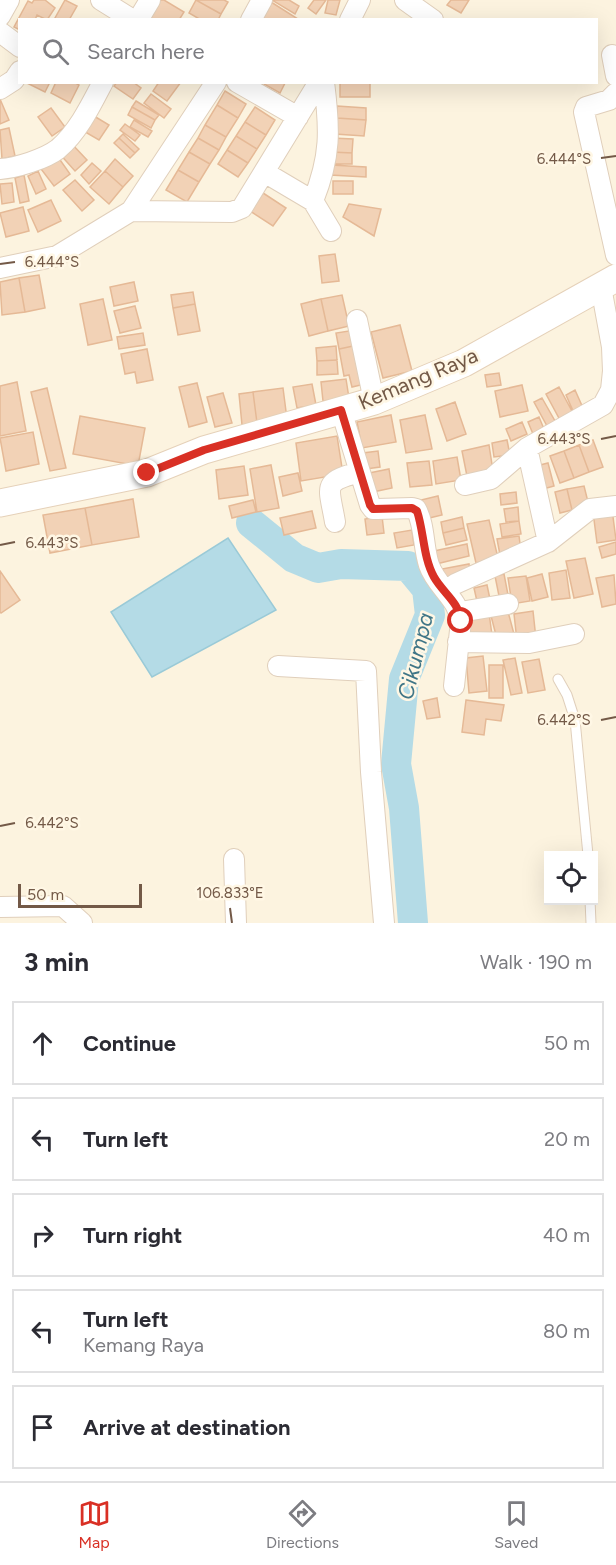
<!DOCTYPE html>
<meta charset="utf-8">
<style>
:root{--surface:#fff;--page:#f7f7f7;--text:#2b2b33;--muted:#7c7c81;--line:#e1e1e2;--accent:#d93025}
body{margin:0;font-family:Figtree,sans-serif;background:var(--page);color:var(--text)}
.controls{position:absolute;right:18px;bottom:18px;display:grid;overflow:hidden;border-radius:0px;box-shadow:0 6px 24px #0002}
.controls button{width:54px;height:54px;display:grid;place-items:center;padding:0;border:0;border-bottom:2px solid var(--line);background:var(--surface);color:var(--text);font:30px sans-serif}
.scale{position:absolute;left:18px;bottom:15px;width:124px;box-sizing:border-box;padding-left:6px;border:3px solid #735947;border-top:0;font-size:16px;line-height:21px;white-space:nowrap;color:#735947;-webkit-text-stroke:4px #fff7e5;paint-order:stroke}
.stop{position:absolute;width:18px;height:18px;margin:-14px;border:4px solid #d93025;border-radius:50%;background:#fff}
.stop.end{background:#d93025;border-color:#fff;box-shadow:0 2px 6px #0008}
.list{margin:0;padding:0;list-style:none}
h2{display:flex;justify-content:space-between;align-items:center;height:78px;margin:0;padding:0 24px;font-size:26px}
h2 small{font-size:20px;font-weight:400;color:var(--muted)}
.list li{display:grid;grid-template-columns:39px 1fr auto;gap:18px;align-items:center;box-sizing:border-box;height:84px;margin:0 12px 12px;padding:0 12px;border:2px solid var(--line);border-radius:0px}
.list b{display:block;font-size:22px;white-space:nowrap}
.list p{margin:0;font-size:20px;white-space:nowrap;color:var(--muted)}
.list em{font-size:20px;font-style:normal;color:var(--muted)}
.icon{flex:none;width:33px;height:33px;fill:none;stroke:currentColor;stroke-width:2;stroke-linecap:round;stroke-linejoin:round}
.map{position:relative;flex:none;width:616px;height:923px;overflow:hidden}
.search{position:absolute;background:var(--surface);box-shadow:0 6px 24px #0002;left:18px;right:18px;top:18px;height:66px;display:flex;align-items:center;gap:15px;box-sizing:border-box;padding:0 21px;border-radius:0px;color:var(--muted);font-size:22px}
.sheet{height:558px;background:var(--surface)}
nav{display:flex;justify-content:space-around;align-items:center;box-sizing:border-box;height:84px;border-top:2px solid var(--line);background:var(--surface);font-size:16px;color:var(--muted)}
nav a{display:grid;justify-items:center;gap:3px}
nav .on{color:var(--accent)}
.map>svg:first-child{display:block}
.water{fill:#b4dbe6;stroke:#9acad7;stroke-width:1.5}
.lines{fill:none;stroke-linecap:round;stroke-linejoin:round}
.river{stroke:#b4dbe6;stroke-width:30}
.building{fill:#f2d2b6;stroke:#e5b996;stroke-width:1.5}
.lane-casing{stroke:#e0cfbb;stroke-width:11}
.street-casing{stroke:#e0cfbb;stroke-width:22}
.secondary-casing{stroke:#e5d1b9;stroke-width:29}
.lane{stroke:#fff;stroke-width:9}
.street{stroke:#fff;stroke-width:20}
.secondary{stroke:#fff;stroke-width:27}
.route{stroke:#d93025;stroke-width:8}
.ticks{fill:none;stroke:#735947;stroke-width:2}
.labels{text-anchor:middle;stroke-width:5;stroke-linejoin:round;paint-order:stroke}
.street-label{font-size:21px;fill:#735947;stroke:#fff7e5}
.water-label{font-size:22px;font-style:italic;fill:#407687;stroke:#fff7e5}
.ticks-label{font-size:15px;text-anchor:middle;fill:#735947;stroke:#fff7e5;stroke-width:5;stroke-linejoin:round;paint-order:stroke}
</style>
<div class="map">
<svg width="616" height="923" viewBox="0 0 616 923">
<rect width="100%" height="100%" fill="#fcf3df"/>
<path class="water" d="M228 538 276 610 152 677 111 612Z"/>
<g class="lines">
<path class="river" d="M251 523 294 558 318 568 341 564 408 566 427 589 430 615 404 679 396 764 404 808 413 923"/>
</g>
<path class="building" d="M34 0H45L55 8 47 20 37 15 35 20H20V30L14 27 28 1 32 3Z
M65 0 77 6 69 20H58L55 18Z
M157 0H164L184 12 179 20H147Z
M196 0 221 14 218 20H201L189 13Z
M196 0H224L228 2 221 14Z
M272 0H289L299 6 295 14Z
M314 0H326L316 14 308 8Z
M328 0H340L336 15 325 13Z
M451 0H469L461 13 447 5Z
M271 2 298 19 262 20Z
M25 82H50L45 92Z
M56 82H74L79 85 70 103 51 93Z
M117 82H133L141 88 133 99 114 86Z
M159 82H181L167 101 153 91Z
M265 82H285V83L280 93 264 84Z
M340 82H370V97H340Z
M225 91 246 104 238 118 217 105Z
M151 94 171 109 164 118 144 103Z
M0 99 9 120 0 124Z
M136 101 159 115 155 120 132 107Z
M217 105 238 118 226 137 205 125Z
M337 106 366 108V120L337 118Z
M132 107 155 120 151 128 128 115Z
M255 107 275 120 266 135 245 122Z
M51 108 65 127 52 136 38 117Z
M89 113 109 125 99 140 80 129Z
M337 118 366 120 364 136 335 134Z
M134 120 152 131 148 137 130 127Z
M245 122 266 135 257 149 236 136Z
M125 124 140 135 135 141 120 130Z
M205 125 226 137 219 150 198 138Z
M9 128 15 156 2 159 0 130Z
M123 134 139 149 135 153 119 138Z
M236 136 257 149 248 163 227 150Z
M119 138 135 153 130 158 114 143Z
M198 138 219 150 210 164 189 152Z
M332 138 353 139 352 153 331 152Z
M70 142 87 160 75 171 58 152Z
M227 150 248 163 238 177 218 164Z
M189 152 210 164 199 182 178 170Z
M331 152 352 153V164H331Z
M58 157 70 174 54 186 41 169Z
M115 159 133 176 123 187 105 171Z
M92 163 101 171 89 184 81 175Z
M331 165 366 167V177L330 175Z
M178 170 199 182 187 202 166 190Z
M38 171 46 189 36 194 28 176Z
M105 171 123 187 109 204 90 187Z
M24 175 29 201 20 203 15 178Z
M75 180 94 200 82 211 63 190Z
M333 181H353V194H333Z
M12 183 14 202 2 204 0 184Z
M263 193 286 208 273 226 250 211Z
M51 200 61 221 38 232 28 210Z
M349 204 381 209 374 236 343 217Z
M23 207 29 231 6 237 0 213Z
M335 254 339 281 322 283 319 256Z
M39 275 45 308 25 312 19 278Z
M19 278 25 312 2 315 0 282Z
M134 282 138 301 114 306 110 287Z
M193 292 195 304 173 308 171 295Z
M342 295 349 326 328 331 321 299Z
M103 299 112 340 88 345 80 304Z
M321 299 328 331 309 336 301 304Z
M195 304 200 331 178 335 173 308Z
M135 306 141 328 120 333 114 311Z
M400 325 412 371 383 378 371 332Z
M355 330 358 345 339 349 336 333Z
M143 333 145 345 119 349 117 337Z
M358 345 365 384 352 387 349 375 344 376 339 349Z
M336 346 337 360 317 361 316 348Z
M147 349 153 380 137 383 135 372 125 374 121 354Z
M337 360 338 374 317 375V361Z
M499 373 501 385 487 387 485 375Z
M346 379 349 398 323 401 321 382Z
M17 382 26 431 0 436V386Z
M197 383 207 422 189 427 179 387Z
M312 384 316 405 297 408 293 387Z
M522 385 528 411 500 417 495 391Z
M559 387 573 413 560 420 546 394Z
M47 388 66 468 50 471 31 392Z
M283 388 287 419 257 423 253 392Z
M575 390 583 408 574 413 566 395Z
M253 392 257 423 242 425 239 394Z
M223 393 232 423 215 427 207 397Z
M542 398 555 421 547 426 534 402Z
M455 402 466 434 447 441 436 409Z
M391 415 396 442 362 448 357 422Z
M425 415 432 449 406 453 400 420Z
M80 416 145 428 138 466 73 454Z
M539 417 544 429 533 434 528 422Z
M522 422 527 434 511 441 506 429Z
M33 432 39 464 6 471 0 438Z
M337 436 343 474 301 481 296 443Z
M507 440 510 455 494 457 492 443Z
M593 440 603 467 589 472 579 445Z
M489 445 493 471 467 476 462 451Z
M579 445 589 472 574 478 564 451Z
M378 451 380 467 366 469 363 453Z
M564 451 574 478 560 483 550 456Z
M457 457 461 480 436 484 433 461Z
M429 461 432 485 410 487 407 463Z
M548 463 554 486 543 489 536 466Z
M271 465 279 508 257 512 250 469Z
M244 466 248 495 219 499 216 470Z
M389 469 392 488 368 493 364 474Z
M298 473 302 491 283 496 279 477Z
M584 486 589 506 572 510 567 489Z
M567 489 572 510 560 513 555 492Z
M516 492 517 503 501 505 500 494Z
M438 496 442 515 425 519 421 500Z
M133 499 139 537 92 545 85 508Z
M253 500 256 512 232 518 229 506Z
M518 507 519 521 506 522 504 509Z
M85 508 92 545 50 553 43 515Z
M612 509 616 540 597 543 593 512Z
M312 511 316 528 284 535 280 518Z
M382 516 384 533 367 535 365 519Z
M462 517 464 528 443 533 441 522Z
M489 520 498 558 476 563 467 524Z
M519 521 521 534 502 537 500 524Z
M464 528 467 540 446 545 443 533Z
M412 530 414 545 397 548 394 533Z
M519 536 521 551 500 555 497 539Z
M616 542V554L602 558 599 547Z
M467 544 469 556 432 565 429 552Z
M585 558 593 594 574 598 566 561Z
M469 564 471 576 447 581 442 569Z
M566 570 570 598 552 600 549 573Z
M0 571 20 600 1 613 0 612Z
M504 574 509 600 500 601 495 576Z
M542 574 548 597 532 601 527 578Z
M614 575 616 604 602 607 596 578Z
M526 576 530 601 512 604 508 578Z
M487 585 491 604 478 606 474 588Z
M507 608 514 634 497 639 490 612Z
M533 611 536 639 517 641 514 614Z
M489 613 492 635 464 638 462 616Z
M483 656 487 691 469 693 466 658Z
M515 658 522 693 511 695 503 660Z
M539 659 545 690 528 693 522 662Z
M489 665H503V698H489Z
M437 698 440 717 427 719 423 701Z
M466 700 504 705 501 721 486 719 484 735 462 732Z"/>
<g class="lines">
<defs>
<path id="lane" d="M558 679 567 695 575 720 588 855
M590 900 591 923"/>
<path id="street" d="M101 0 133 20
M405 0 433 20
M0 16 9 0
M138 20 150 0
M251 20 262 0
M350 20 360 0
M0 32 20 47
M612 55 616 76
M237 82 298 117
M0 89 14 80 20 71
M616 93 609 100 586 107 584 112 616 255
M0 169C16 168 45 159 58 149 78 132 91 105 103 82
M264 172 313 201 331 231
M313 201C331 156 330 130 324 82
M131 211 232 212 242 208 319 82
M0 268 57 256 131 211 216 82
M357 320 374 401
M341 410 370 505 373 509H377L412 508 416 509C425 525 423 547 429 565 436 586 458 598 461 621L454 686
M527 448 548 542
M465 485 491 479 527 448 603 405 611 390 613 371 612 347 601 287
M335 522C329 486 321 482 360 472
M455 584 548 542 590 509 616 506
M460 612 508 604
M458 642 529 643 574 634
M278 666 366 671 371 772 384 923
M234 859 236 923
M0 907 63 906 82 923"/>
<path id="secondary" d="M0 503 147 473 204 450 374 401 464 363 616 278"/>
</defs>
<use href="#lane" class="lane-casing"/>
<use href="#street" class="street-casing"/>
<use href="#secondary" class="secondary-casing"/>
<use href="#lane" class="lane"/>
<use href="#street" class="street"/>
<use href="#secondary" class="secondary"/>
</g>
<g class="lines">
<path class="route" d="M147 473 204 450 341 410 370 505 373 509 412 508 417 511C424 532 423 557 434 577 443 593 459 602 461 621"/>
</g>
<path class="ticks" d="M601 158 616 156M0 264 15 262M601 439 616 436M0 545 15 542M601 720 616 717M0 826 15 823M230 908 232 923"/>
<g class="labels">
<g class="street-label">
<text transform="translate(418 379) rotate(-23)" y="7">Kemang Raya</text>
</g>
<g class="water-label">
<text transform="translate(415 656) rotate(-76)" y="8">Cikumpa</text>
</g>
</g>
<g class="ticks-label">
<text x="564" y="164">6.444°S</text>
<text x="52" y="267">6.444°S</text>
<text x="564" y="444">6.443°S</text>
<text x="52" y="548">6.443°S</text>
<text x="564" y="725">6.442°S</text>
<text x="52" y="828">6.442°S</text>
<text x="230" y="898">106.833°E</text>
</g>
</svg>
<div class="controls">
<button><svg class="icon" aria-label="locate" viewBox="0 0 24 24"><circle cx="12" cy="12" r="6"/><path d="M12 2v4M12 18v4M2 12h4M18 12h4"/></svg></button>
</div>
<div class="scale">50 m</div>
<div class="stop" style="left:461px;top:621px"></div>
<div class="stop end" style="left:147px;top:473px"></div>
<div class="search"><svg class="icon" aria-label="search" viewBox="0 0 24 24"><circle cx="10" cy="10" r="6"/><path d="M15 15l6 6"/></svg>Search here</div>
</div>
<section class="sheet">
<h2>3 min<small>Walk · 190 m</small></h2>
<ul class="list">
<li><svg class="icon" aria-label="ahead" viewBox="0 0 24 24"><path d="M12 20V5M6 11l6-6 6 6"/></svg><div><b>Continue</b></div><em>50 m</em></li>
<li><svg class="icon" aria-label="left" viewBox="0 0 24 24"><path d="M17 20v-9H6M10 6l-5 5 5 5"/></svg><div><b>Turn left</b></div><em>20 m</em></li>
<li><svg class="icon" aria-label="right" viewBox="0 0 24 24"><path d="M7 20v-9h11M14 6l5 5-5 5"/></svg><div><b>Turn right</b></div><em>40 m</em></li>
<li><svg class="icon" aria-label="left" viewBox="0 0 24 24"><path d="M17 20v-9H6M10 6l-5 5 5 5"/></svg><div><b>Turn left</b><p>Kemang Raya</p></div><em>80 m</em></li>
<li><svg class="icon" aria-label="arrive" viewBox="0 0 24 24"><path d="M6 21V4h12l-3 4 3 4H6"/></svg><div><b>Arrive at destination</b></div></li>
</ul>
</section>
<nav>
<a class="on"><svg class="icon" aria-label="map" viewBox="0 0 24 24"><path d="M3 6l6-2 6 2 6-2v14l-6 2-6-2-6 2zM9 4v14M15 6v14"/></svg>Map</a>
<a><svg class="icon" aria-label="directions" viewBox="0 0 24 24"><path d="M12 3l9 9-9 9-9-9zM9 14v-3h6M13 9l2 2-2 2"/></svg>Directions</a>
<a><svg class="icon" aria-label="saved" viewBox="0 0 24 24"><path d="M7 4h10v16l-5-4-5 4z"/></svg>Saved</a>
</nav>
